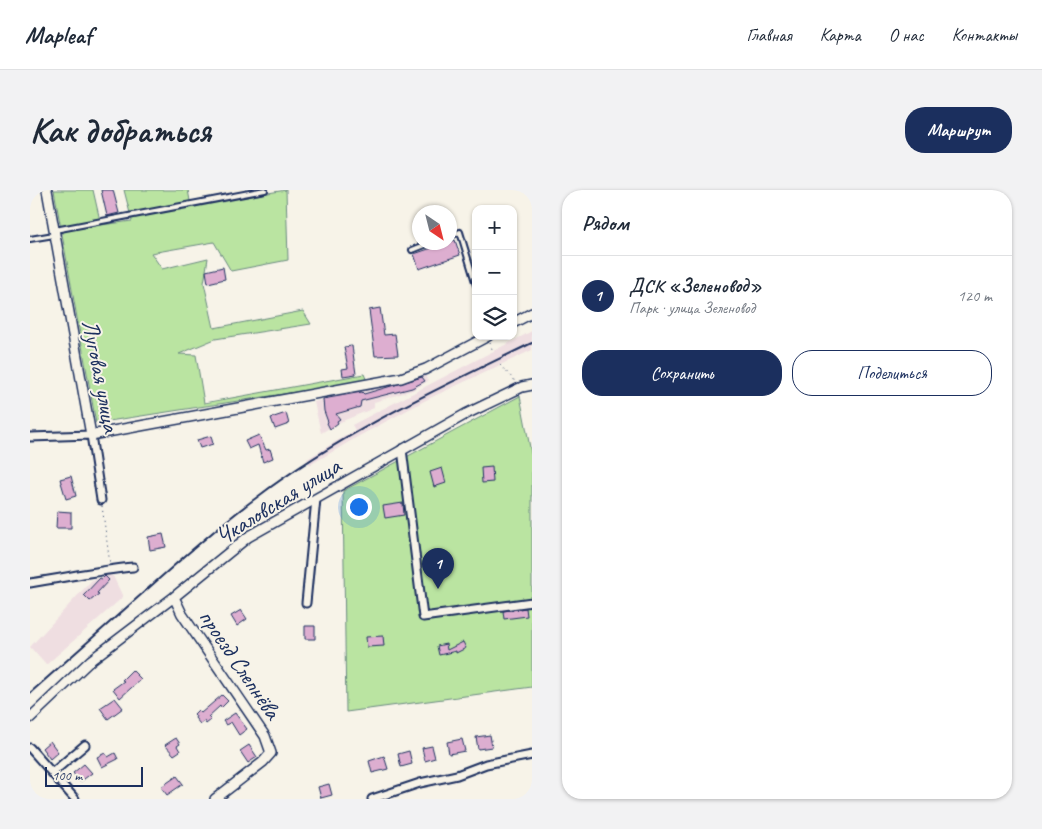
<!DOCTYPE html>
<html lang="ru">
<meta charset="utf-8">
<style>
:root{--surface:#fff;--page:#f2f2f3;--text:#1f2937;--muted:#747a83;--line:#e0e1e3;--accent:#1b2f5e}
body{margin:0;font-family:Caveat,sans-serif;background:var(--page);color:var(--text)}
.controls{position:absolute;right:15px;top:15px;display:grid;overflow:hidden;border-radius:10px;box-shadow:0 1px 4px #0004}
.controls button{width:45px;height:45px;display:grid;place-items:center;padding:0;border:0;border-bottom:1px solid var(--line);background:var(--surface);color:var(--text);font:25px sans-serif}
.compass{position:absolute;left:382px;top:15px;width:45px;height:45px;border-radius:50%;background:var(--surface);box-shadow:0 1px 4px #0004;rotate:145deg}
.scale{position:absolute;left:15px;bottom:12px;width:98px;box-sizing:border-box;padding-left:5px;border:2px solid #1b2f5e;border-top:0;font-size:14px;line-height:18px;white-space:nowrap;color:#1b2f5e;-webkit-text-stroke:4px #f7f3e8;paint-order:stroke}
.you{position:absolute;left:328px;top:316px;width:18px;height:18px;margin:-12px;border:4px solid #fff;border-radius:50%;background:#1a73e8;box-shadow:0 0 0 8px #1a73e833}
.badge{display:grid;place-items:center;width:32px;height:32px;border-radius:50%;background:var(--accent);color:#fff;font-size:16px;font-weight:700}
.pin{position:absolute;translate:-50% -41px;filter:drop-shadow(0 1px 2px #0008)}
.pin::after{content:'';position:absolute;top:26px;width:18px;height:15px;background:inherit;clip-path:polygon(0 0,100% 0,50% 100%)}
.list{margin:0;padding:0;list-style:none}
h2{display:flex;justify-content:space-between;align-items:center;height:65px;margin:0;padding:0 20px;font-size:21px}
h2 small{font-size:16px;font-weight:400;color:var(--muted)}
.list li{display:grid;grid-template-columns:32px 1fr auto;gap:15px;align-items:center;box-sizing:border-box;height:80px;padding:0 20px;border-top:1px solid var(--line)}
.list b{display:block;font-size:19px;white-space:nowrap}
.list p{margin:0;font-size:16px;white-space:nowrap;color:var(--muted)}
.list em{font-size:16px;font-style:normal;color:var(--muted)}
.actions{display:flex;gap:10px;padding:15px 20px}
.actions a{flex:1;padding:11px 0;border:1px solid var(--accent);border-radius:20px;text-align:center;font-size:18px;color:var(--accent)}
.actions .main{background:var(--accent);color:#fff}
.icon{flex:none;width:28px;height:28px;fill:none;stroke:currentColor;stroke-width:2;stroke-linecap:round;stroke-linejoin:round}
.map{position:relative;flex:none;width:502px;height:609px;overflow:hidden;border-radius:20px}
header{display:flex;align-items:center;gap:30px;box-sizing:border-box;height:70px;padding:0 25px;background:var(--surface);border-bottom:1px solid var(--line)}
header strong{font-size:24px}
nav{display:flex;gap:28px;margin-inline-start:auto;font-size:18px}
.intro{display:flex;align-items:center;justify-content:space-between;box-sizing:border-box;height:120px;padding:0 30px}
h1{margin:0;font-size:35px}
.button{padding:12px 22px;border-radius:20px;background:var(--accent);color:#fff;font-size:18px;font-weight:700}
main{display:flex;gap:30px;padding:0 30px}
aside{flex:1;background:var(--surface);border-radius:20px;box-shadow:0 1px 4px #0004}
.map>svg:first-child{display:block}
.built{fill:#efdee1}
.green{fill:#bae4a1;stroke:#6a8a80}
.building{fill:#ddaed0;stroke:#1b2f5e}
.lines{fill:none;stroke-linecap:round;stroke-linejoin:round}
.service-casing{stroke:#1b2f5e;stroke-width:8}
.minor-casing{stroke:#1b2f5e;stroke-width:11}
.tertiary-casing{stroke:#1b2f5e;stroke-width:12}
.path{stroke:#1b2f5e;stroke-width:1;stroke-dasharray:1 4;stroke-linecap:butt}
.service{stroke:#f7f3e8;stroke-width:4}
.minor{stroke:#f7f3e8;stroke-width:7}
.tertiary{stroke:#f7f3e8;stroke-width:9}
.rail{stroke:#1b2f5e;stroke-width:2}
.labels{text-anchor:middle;stroke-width:4;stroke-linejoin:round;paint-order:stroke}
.street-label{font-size:24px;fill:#1b2f5e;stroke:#f7f3e8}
</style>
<header>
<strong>Mapleaf</strong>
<nav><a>Главная</a><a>Карта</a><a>О нас</a><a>Контакты</a></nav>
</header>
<div class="intro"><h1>Как добраться</h1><a class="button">Маршрут</a></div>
<main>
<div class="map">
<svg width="502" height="609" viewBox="0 0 502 609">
<rect width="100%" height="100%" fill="#f7f3e8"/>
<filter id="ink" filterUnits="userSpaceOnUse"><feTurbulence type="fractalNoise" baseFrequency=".02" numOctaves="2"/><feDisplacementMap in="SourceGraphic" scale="10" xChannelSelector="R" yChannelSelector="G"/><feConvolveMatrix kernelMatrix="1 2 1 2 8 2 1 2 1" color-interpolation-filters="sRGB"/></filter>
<g filter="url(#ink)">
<path class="built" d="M502 141V160L398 209 329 246 280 275 277 269 325 240 322 235Z
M393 181 398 191 383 200 344 212V218L308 233 291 243 284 212Z
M79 385 83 386 93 407 16 475 0 457 62 390Z"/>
<path class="green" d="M24 0H63L71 35 102 31 94 0H158L161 16 256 0 258 70 201 81 184 52 121 63 132 79 178 68 174 93 184 138 273 121 281 134 185 149 149 164 166 165 174 213 334 184 337 191 66 233Z
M490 206 502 268V497L316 522 313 301Z"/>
<path class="building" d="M71 0H83L89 23 77 26Z
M425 50 430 65 389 79 384 64Z
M193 77 195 89 178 93 176 81Z
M350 118 354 145 365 144 368 165 345 166 339 120Z
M322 156 326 184 313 186 312 179 318 178 314 157Z
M392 187 395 191 382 198 331 211 330 217 306 224 310 229 307 231 308 233 300 239 297 233 298 232 294 221 293 209 332 202 334 204Z
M256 223 259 234 245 239 241 228Z
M229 245 236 260 240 259 243 268 233 272 228 255 219 259 215 251Z
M181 246 183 254 170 258 167 250Z
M462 277 463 292 452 293 451 278Z
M412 278 416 293 404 297 400 282Z
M41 286 46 306 36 309 30 289Z
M373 313 374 325 355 328 353 316Z
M27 321 41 322V338H26Z
M133 344 136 357 120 360 118 347Z
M75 386 79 390 67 403 69 404 60 411 54 405 70 388 72 389Z
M496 418 497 426 474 429 473 421Z
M211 420 217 429 207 436 201 426Z
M275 436H285V449H275Z
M353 446 354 456 337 457 336 447Z
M433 452 436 458 426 463V461L409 465 407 456 416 454 417 460Z
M102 480 111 489 90 508 83 499 94 491 92 490Z
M192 505 198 511 191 518 190 516 178 527 181 530 176 534 174 531 170 534 165 528 166 526 164 524 168 520 171 523Z
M85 508 93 518 78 529 70 518Z
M205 523 217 539 209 545 201 532 196 535 193 531Z
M460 545 462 557 448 559 446 547Z
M146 548 150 554 147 556 150 561 144 565 135 555Z
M432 549 435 561 419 564 417 552Z
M20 551 28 562 20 569 12 558Z
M219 555 227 567 218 573 210 561Z
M402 556 405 568 395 571 392 558Z
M379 561 382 574 371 577 368 564Z
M75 563 78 567 85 563 88 569 72 577 67 567Z
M354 566 358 579 342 583 339 571Z
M54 574 62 583 50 592 43 583Z
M147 586 153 594 137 605 131 597Z
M299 594 302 605 291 608 288 597Z"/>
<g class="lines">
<defs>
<path id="service" d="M25 40 235 0
M420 46 430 42 446 95
M0 49 24 45
M382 60 402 52"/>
<path id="minor" d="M0 247 61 245 71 310
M372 259 393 427 502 412
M0 393C34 388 69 380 103 377
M276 413 286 309
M0 558 45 609
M22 583 55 555
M342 609 390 593 427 585 456 574 502 565"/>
<path id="tertiary" d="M17 0 61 245 371 188 396 179 458 146
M483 133 502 123
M144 407 152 424 235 546 241 563 233 572 185 609
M0 528 61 470 144 407 218 347 436 224 492 197 502 195"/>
</defs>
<use href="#service" class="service-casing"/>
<use href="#minor" class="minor-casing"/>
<use href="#tertiary" class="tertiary-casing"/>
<path class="path" d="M460 153 463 162
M470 175 486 192
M72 316 80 374"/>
<use href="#service" class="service"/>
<use href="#minor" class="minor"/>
<use href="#tertiary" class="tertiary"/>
<path class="rail" d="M0 503C41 467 81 431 122 395 156 365 189 335 226 308 310 244 407 199 502 153"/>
</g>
</g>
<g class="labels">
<g class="street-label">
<text transform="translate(71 186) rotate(79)" y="8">Луговая улица</text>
<text transform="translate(248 311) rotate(-32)" y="8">Чкаловская улица</text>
<text transform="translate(210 474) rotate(56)" y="8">проезд Слепнёва</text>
</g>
</g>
</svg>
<div class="controls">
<button>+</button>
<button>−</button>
<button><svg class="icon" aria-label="layers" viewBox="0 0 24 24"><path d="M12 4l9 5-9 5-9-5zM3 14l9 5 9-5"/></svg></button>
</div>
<svg class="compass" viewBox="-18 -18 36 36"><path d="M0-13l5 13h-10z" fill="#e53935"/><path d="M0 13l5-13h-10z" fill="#747a83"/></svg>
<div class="scale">100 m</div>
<div class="you"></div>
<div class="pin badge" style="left:408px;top:399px">1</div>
</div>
<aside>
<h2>Рядом<small></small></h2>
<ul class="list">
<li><span class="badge">1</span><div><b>ДСК «Зеленовод»</b><p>Парк · улица Зеленовод</p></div><em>120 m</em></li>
</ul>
<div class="actions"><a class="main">Сохранить</a><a>Поделиться</a></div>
</aside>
</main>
